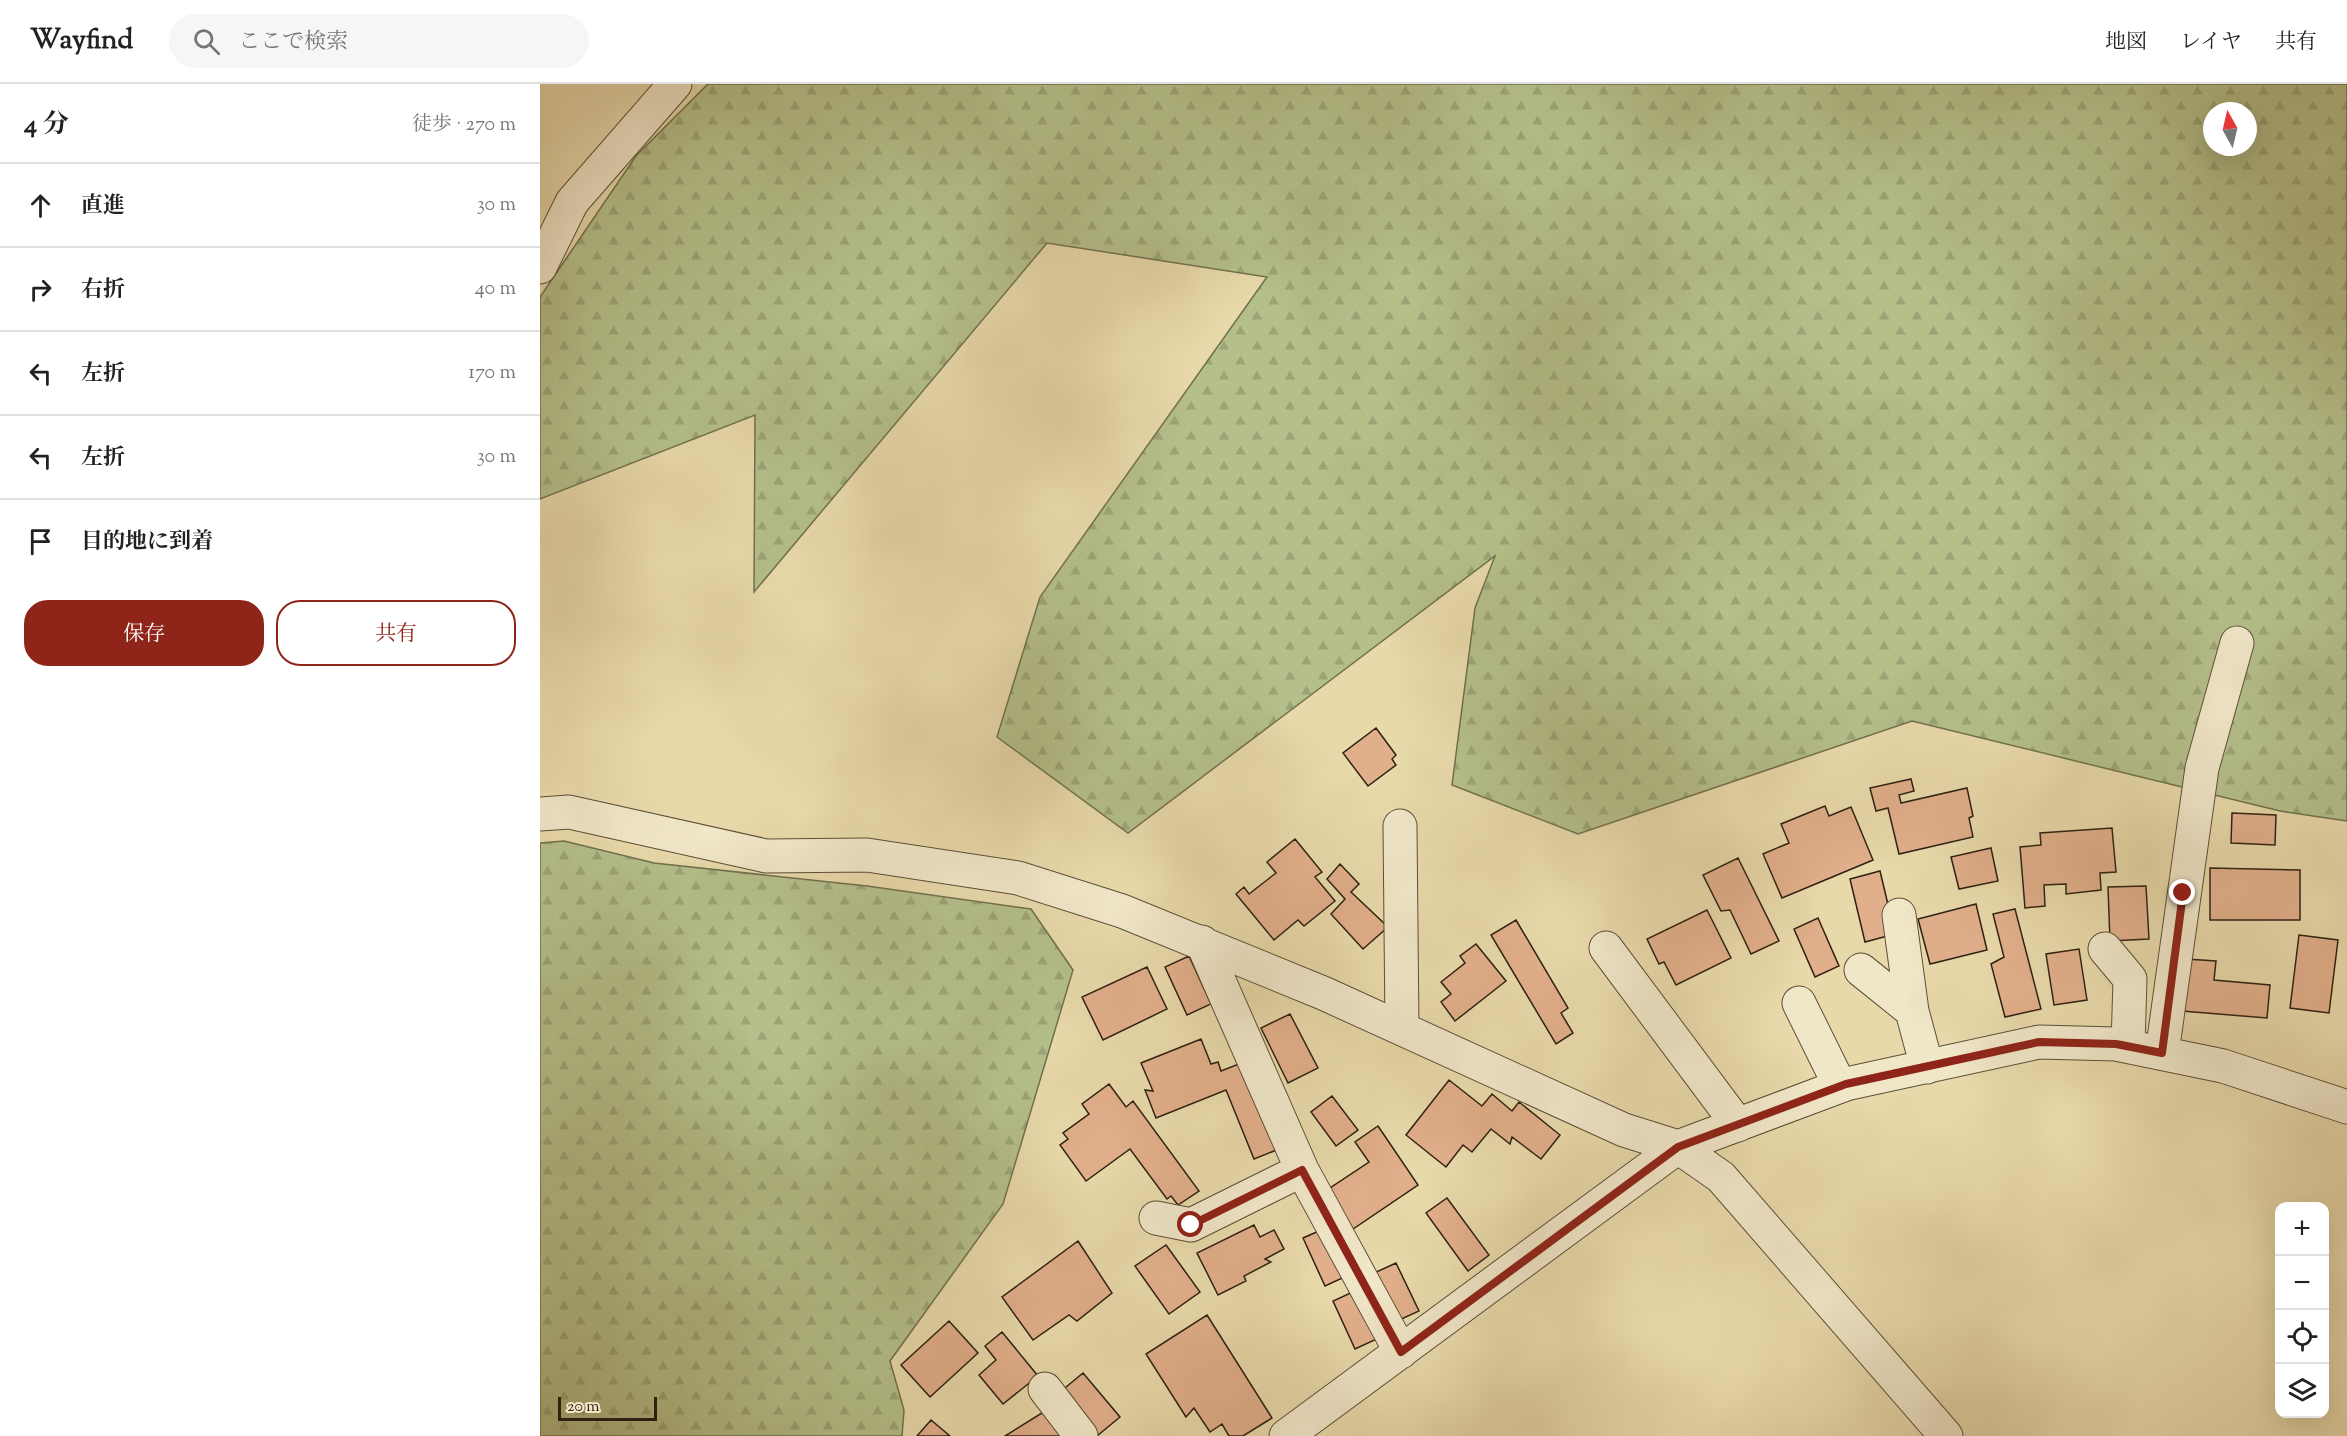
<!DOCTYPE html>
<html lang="ja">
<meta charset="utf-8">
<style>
:root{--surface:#fff;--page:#f6f6f6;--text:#222;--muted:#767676;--line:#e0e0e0;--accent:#8f2418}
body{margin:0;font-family:"Sorts Mill Goudy","Noto Serif JP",serif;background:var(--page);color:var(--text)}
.controls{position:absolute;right:18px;bottom:18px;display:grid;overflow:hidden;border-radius:12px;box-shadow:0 6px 24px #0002}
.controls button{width:54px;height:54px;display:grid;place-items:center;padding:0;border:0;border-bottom:2px solid var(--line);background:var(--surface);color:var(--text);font:30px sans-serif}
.compass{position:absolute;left:1663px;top:18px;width:54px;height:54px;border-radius:50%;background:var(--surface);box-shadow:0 6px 24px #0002;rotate:352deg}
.scale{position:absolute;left:18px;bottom:15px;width:99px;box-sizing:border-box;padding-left:6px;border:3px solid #2e2111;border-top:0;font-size:16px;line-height:21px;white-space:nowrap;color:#2e2111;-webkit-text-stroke:4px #f0e6c8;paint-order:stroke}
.stop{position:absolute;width:18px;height:18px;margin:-14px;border:4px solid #8f2418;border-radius:50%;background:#fff}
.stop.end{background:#8f2418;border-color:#fff;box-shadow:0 2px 6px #0008}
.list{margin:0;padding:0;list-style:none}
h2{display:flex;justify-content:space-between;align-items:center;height:78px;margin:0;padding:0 24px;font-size:26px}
h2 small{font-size:20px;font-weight:400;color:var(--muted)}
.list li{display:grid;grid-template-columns:39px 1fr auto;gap:18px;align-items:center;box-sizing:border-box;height:84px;padding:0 24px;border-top:2px solid var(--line)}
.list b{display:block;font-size:22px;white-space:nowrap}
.list em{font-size:20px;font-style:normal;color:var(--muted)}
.actions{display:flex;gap:12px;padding:18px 24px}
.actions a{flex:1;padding:14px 0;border:2px solid var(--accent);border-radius:24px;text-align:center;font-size:21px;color:var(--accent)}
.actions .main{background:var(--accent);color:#fff}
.icon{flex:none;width:33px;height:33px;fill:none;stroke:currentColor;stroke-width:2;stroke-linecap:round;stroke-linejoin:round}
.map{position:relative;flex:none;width:1807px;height:1352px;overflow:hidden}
header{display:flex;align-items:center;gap:36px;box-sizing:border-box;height:84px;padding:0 30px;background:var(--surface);border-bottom:2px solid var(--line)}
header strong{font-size:28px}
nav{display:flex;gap:33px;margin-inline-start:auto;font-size:21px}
.search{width:420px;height:54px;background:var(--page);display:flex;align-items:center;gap:15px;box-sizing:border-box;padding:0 21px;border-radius:33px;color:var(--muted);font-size:22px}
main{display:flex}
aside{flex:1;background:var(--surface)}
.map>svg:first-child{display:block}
.forest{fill:url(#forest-firs);stroke:#71704e;stroke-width:1.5;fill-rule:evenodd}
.building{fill:#e1af8b;stroke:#2e2111;stroke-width:1.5}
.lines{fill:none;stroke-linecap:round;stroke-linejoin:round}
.minor-casing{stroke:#5c4f37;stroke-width:35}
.minor{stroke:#f0e6c8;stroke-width:33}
.route{stroke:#8f2418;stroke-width:8}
</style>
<header>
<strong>Wayfind</strong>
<div class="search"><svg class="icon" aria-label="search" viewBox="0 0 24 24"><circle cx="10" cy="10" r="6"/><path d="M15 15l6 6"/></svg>ここで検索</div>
<nav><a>地図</a><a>レイヤ</a><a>共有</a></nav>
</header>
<main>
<aside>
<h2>4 分<small>徒歩 · 270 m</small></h2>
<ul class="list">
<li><svg class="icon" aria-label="ahead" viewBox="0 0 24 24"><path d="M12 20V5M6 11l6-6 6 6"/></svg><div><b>直進</b></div><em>30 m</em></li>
<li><svg class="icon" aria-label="right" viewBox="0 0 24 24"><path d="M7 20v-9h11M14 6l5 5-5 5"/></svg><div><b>右折</b></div><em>40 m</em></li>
<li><svg class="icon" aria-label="left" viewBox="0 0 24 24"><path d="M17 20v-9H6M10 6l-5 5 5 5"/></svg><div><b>左折</b></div><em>170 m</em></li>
<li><svg class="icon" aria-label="left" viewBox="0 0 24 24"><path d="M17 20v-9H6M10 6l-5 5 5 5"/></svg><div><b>左折</b></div><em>30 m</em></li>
<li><svg class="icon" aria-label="arrive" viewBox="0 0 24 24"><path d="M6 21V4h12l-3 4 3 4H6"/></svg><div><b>目的地に到着</b></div></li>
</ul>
<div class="actions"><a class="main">保存</a><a>共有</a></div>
</aside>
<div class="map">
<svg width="1807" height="1352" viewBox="0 0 1807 1352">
<defs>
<pattern id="forest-firs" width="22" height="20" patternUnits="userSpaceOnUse" patternTransform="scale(1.5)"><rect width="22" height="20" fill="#b4bf8a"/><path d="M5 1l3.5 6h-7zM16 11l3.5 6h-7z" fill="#9ba476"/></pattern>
</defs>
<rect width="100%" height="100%" fill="#e8d9aa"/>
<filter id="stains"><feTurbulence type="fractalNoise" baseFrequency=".00333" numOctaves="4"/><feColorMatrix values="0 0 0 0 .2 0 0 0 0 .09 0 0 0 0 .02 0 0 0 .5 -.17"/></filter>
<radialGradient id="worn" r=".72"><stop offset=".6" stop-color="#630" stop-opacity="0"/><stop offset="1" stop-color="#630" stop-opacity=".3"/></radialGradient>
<path class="forest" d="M168 0H1807V737L1740 727 1372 637 1038 750 912 701 935 524 955 472 588 749 457 653 500 513 727 193 507 159 214 508 215 331 0 415V213L96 72ZM1672 27H1708V63H1672Z
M24 757 114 779 327 802 491 825 533 886 463 1120 350 1277 364 1326 362 1352H0V759Z"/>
<path class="building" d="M836 644 856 671 852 675 856 681 828 702 803 669Z
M1371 695 1374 707 1359 711 1361 719 1427 704 1433 732 1429 734 1433 753 1359 770 1348 724 1336 727 1330 704Z
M1285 722 1289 732 1311 723 1333 776 1242 814 1223 770 1249 759 1241 740Z
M1692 729 1736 731 1735 761 1691 759Z
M1572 744 1576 788 1560 789 1561 806 1526 810V800L1504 801 1505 822 1485 824 1480 763 1501 761 1500 749Z
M755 755 782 788 775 793 795 817 764 842 758 836 734 856 696 810 704 803 709 810 736 789 727 778Z
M1451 764 1458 797 1419 805 1411 773Z
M1198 774 1239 857 1211 870 1190 826 1181 827 1163 791Z
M800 780 819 800 811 808 848 843 823 865 791 830 805 815 787 795Z
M1670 784 1760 786V836H1670Z
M1340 787 1355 850 1325 858 1310 795Z
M1606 802 1609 855 1570 857 1568 803Z
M1436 820 1447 866 1390 880 1378 835Z
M1475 825 1501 925 1465 933 1451 880 1464 873 1453 830Z
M1167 826 1191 874 1136 901 1124 878 1119 880 1107 855Z
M1278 834 1299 882 1275 893 1254 845Z
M976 836 1028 924 1021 929 1033 949 1016 960 951 851Z
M1759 851 1798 856 1789 929 1750 924Z
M936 860 966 897 915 937 901 918 911 910 901 898 925 879 920 872Z
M1539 865 1547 916 1514 921 1506 870Z
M649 872 671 920 647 931 625 883Z
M1646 875 1676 877 1674 896 1730 901 1727 934 1642 927Z
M607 883 627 925 563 956 542 913Z
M750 930 778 984 748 999 721 944Z
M661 955 671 980 678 978 681 987 704 978 739 1065 714 1075 686 1006 616 1034 605 1006 613 1007 601 979Z
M909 996 942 1022 952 1010 972 1027 979 1018 1020 1051 1001 1075 972 1053 970 1060 951 1045 932 1068 923 1061 906 1083 866 1051Z
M569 1000 586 1023 593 1017 659 1107 638 1121 631 1112 627 1115 590 1065 546 1097 520 1061 528 1055 523 1049 549 1030 542 1020Z
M792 1012 818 1046 796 1062 771 1028Z
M838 1042 878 1101 813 1145 787 1106 829 1078 815 1058Z
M907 1114 949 1171 928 1187 886 1129Z
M714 1141 720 1153 734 1146 744 1165 725 1175 731 1178 704 1192 706 1197 678 1211 657 1169Z
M788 1143 809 1191 785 1202 763 1154Z
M538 1157 572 1209 537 1237 529 1231 493 1256 462 1213Z
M626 1161 660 1208 629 1230 595 1182Z
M856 1179 879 1227 855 1238 832 1190Z
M817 1206 839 1254 815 1265 793 1217Z
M667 1231 732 1334 703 1352H689L682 1340 670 1348 654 1324 646 1333 606 1270Z
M409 1237 438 1269 390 1313 361 1281Z
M462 1248 498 1292 463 1320 439 1291 456 1276 445 1262Z
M543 1289 580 1333 557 1352 520 1308Z
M505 1327 522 1352H465Z
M391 1336 410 1352H377Z"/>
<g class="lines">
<defs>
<path id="minor" d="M0 183 32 118 135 0
M0 730 29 728 226 772 327 771 478 794 582 827 783 909 1084 1046 1138 1063 1181 1093 1406 1352
M860 742 862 945
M1359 831 1372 927
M662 858 762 1086
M1066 864 1198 1041
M1565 865 1590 895 1588 962
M1321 886 1372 927 1387 983
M1259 919 1300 1002
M1622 969 1662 684 1697 559
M616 1134 651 1141 762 1086 861 1268
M505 1305 541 1352
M746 1352 1138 1063 1306 1000 1499 958 1576 960 1683 982 1807 1023"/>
</defs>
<use href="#minor" class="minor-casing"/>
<use href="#minor" class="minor"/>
</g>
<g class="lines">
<path class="route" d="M651 1141 762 1086 861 1268 1138 1063 1306 1000 1499 958 1576 960 1622 969 1643 809"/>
</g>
<rect width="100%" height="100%" filter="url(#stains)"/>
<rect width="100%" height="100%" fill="url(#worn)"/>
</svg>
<div class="controls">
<button>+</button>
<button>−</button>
<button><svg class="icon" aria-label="locate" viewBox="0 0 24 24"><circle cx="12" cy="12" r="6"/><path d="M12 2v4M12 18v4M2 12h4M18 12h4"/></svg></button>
<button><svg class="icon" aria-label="layers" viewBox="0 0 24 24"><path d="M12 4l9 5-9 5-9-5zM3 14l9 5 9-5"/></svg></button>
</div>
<svg class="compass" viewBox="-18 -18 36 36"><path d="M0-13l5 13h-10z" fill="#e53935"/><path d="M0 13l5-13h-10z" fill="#767676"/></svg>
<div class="scale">20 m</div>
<div class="stop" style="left:651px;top:1141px"></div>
<div class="stop end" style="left:1643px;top:809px"></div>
</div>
</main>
